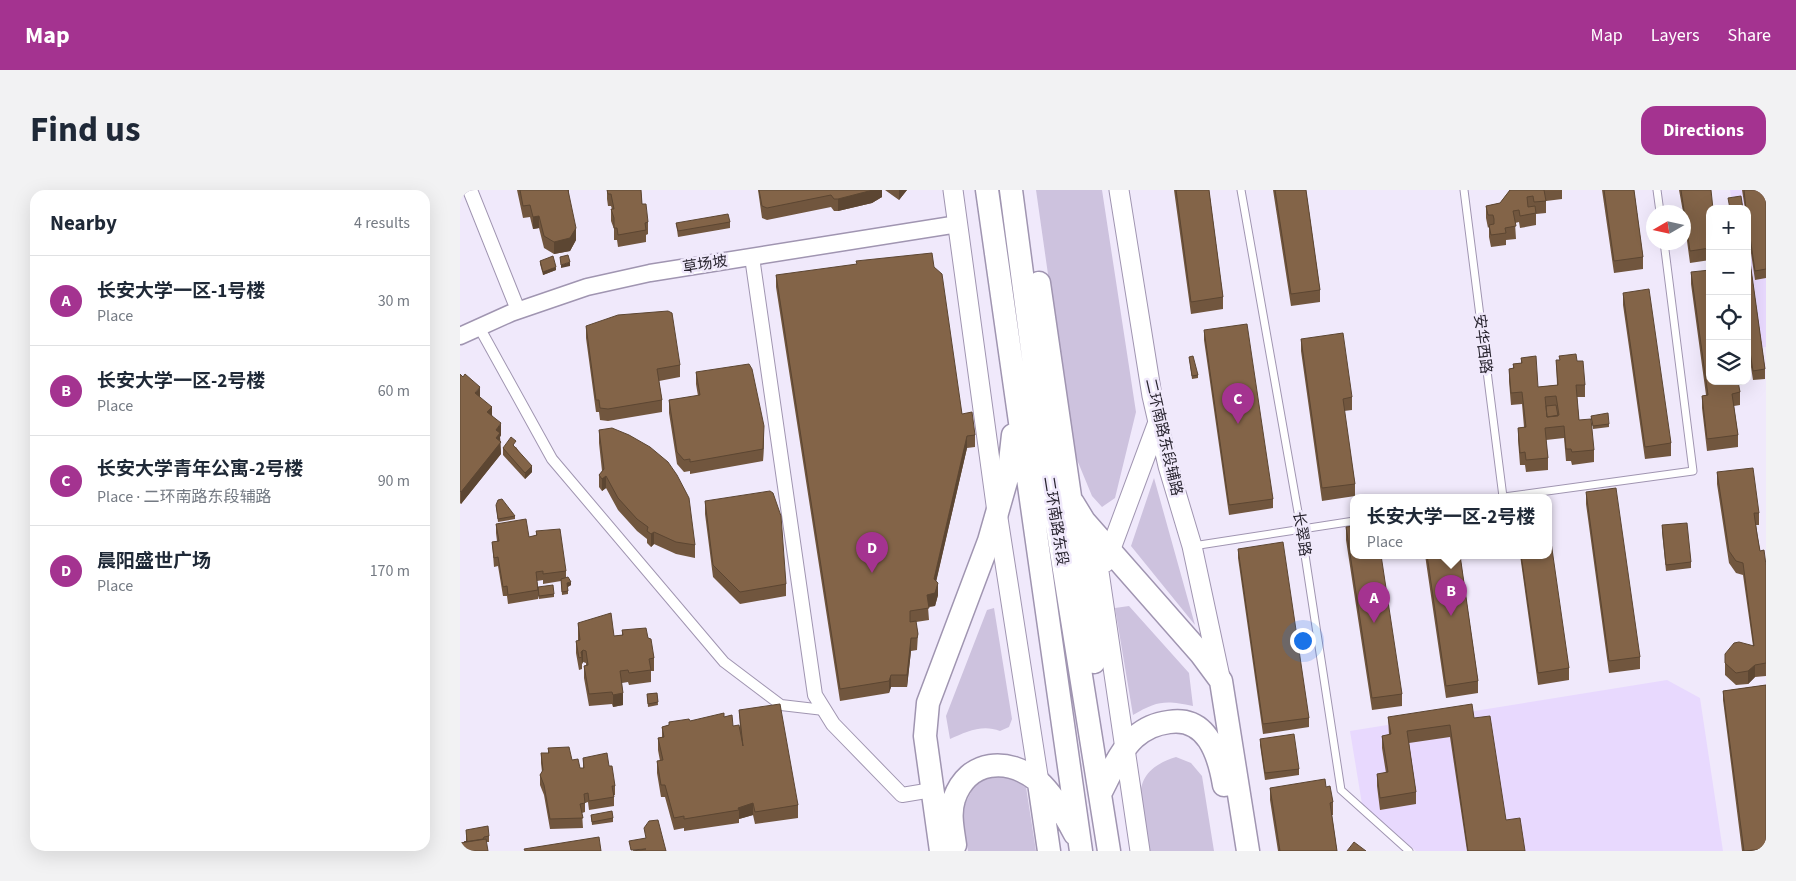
<!DOCTYPE html>
<meta charset="utf-8">
<style>
:root{--surface:#fff;--page:#f2f2f3;--text:#1f2937;--muted:#747a83;--line:#e0e1e3;--accent:#a43390}
body{margin:0;font-family:"Source Sans 3","Noto Sans SC",sans-serif;background:var(--page);color:var(--text)}
.controls{position:absolute;right:15px;top:15px;display:grid;overflow:hidden;border-radius:10px;box-shadow:0 5px 20px #0002}
.controls button{width:45px;height:45px;display:grid;place-items:center;padding:0;border:0;border-bottom:1px solid var(--line);background:var(--surface);color:var(--text);font:25px sans-serif}
.compass{position:absolute;left:1186px;top:15px;width:45px;height:45px;border-radius:50%;background:var(--surface);box-shadow:0 5px 20px #0002;rotate:261deg}
.you{position:absolute;left:842px;top:450px;width:18px;height:18px;margin:-12px;border:4px solid #fff;border-radius:50%;background:#1a73e8;box-shadow:0 0 0 8px #1a73e833}
.badge{display:grid;place-items:center;width:32px;height:32px;border-radius:50%;background:var(--accent);color:#fff;font-size:16px;font-weight:700}
.pin{position:absolute;translate:-50% -41px;filter:drop-shadow(0 1px 2px #0008)}
.pin::after{content:'';position:absolute;top:26px;width:18px;height:15px;background:inherit;clip-path:polygon(0 0,100% 0,50% 100%)}
.popup{position:absolute;left:890px;top:304px;width:202px;height:65px;box-sizing:border-box;display:grid;place-content:center;border-radius:10px;background:var(--surface);filter:drop-shadow(0 1px 4px #0005);font-size:16px;white-space:nowrap;color:var(--muted)}
.popup b{font-size:19px;color:var(--text)}
.popup::after{content:'';position:absolute;left:50%;top:100%;margin-left:-10px;border:10px solid transparent;border-top-color:var(--surface)}
.list{margin:0;padding:0;list-style:none}
h2{display:flex;justify-content:space-between;align-items:center;height:65px;margin:0;padding:0 20px;font-size:21px}
h2 small{font-size:16px;font-weight:400;color:var(--muted)}
.list li{display:grid;grid-template-columns:32px 1fr auto;gap:15px;align-items:center;box-sizing:border-box;height:90px;padding:0 20px;border-top:1px solid var(--line)}
.list b{display:block;font-size:19px;white-space:nowrap}
.list p{margin:0;font-size:16px;white-space:nowrap;color:var(--muted)}
.list em{font-size:16px;font-style:normal;color:var(--muted)}
.icon{flex:none;width:28px;height:28px;fill:none;stroke:currentColor;stroke-width:2;stroke-linecap:round;stroke-linejoin:round}
.map{position:relative;flex:none;width:1306px;height:661px;overflow:hidden;border-radius:15px}
header{display:flex;align-items:center;gap:30px;box-sizing:border-box;height:70px;padding:0 25px;background:var(--accent);color:#fff}
header strong{font-size:24px}
nav{display:flex;gap:28px;margin-inline-start:auto;font-size:18px}
.intro{display:flex;align-items:center;justify-content:space-between;box-sizing:border-box;height:120px;padding:0 30px}
h1{margin:0;font-size:35px}
.button{padding:12px 22px;border-radius:15px;background:var(--accent);color:#fff;font-size:18px;font-weight:700}
main{display:flex;gap:30px;padding:0 30px}
aside{flex:1;background:var(--surface);border-radius:15px;box-shadow:0 5px 20px #0002}
.map>svg:first-child{display:block}
.built{fill:#e8d9fe}
.green{fill:#cdc2de}
.lines{fill:none;stroke-linecap:round;stroke-linejoin:round}
.service-casing{stroke:#a095b1;stroke-width:9}
.pedestrian-casing{stroke:#a095b1;stroke-width:12}
.minor-casing{stroke:#a095b1;stroke-width:16}
.tertiary-casing{stroke:#a095b1;stroke-width:19}
.secondary-casing{stroke:#a095b1;stroke-width:21}
.trunk-casing{stroke:#a095b1;stroke-width:25}
.service{stroke:#fff;stroke-width:7}
.pedestrian{stroke:#fff;stroke-width:10}
.minor{stroke:#fff;stroke-width:14}
.tertiary{stroke:#fff;stroke-width:16}
.secondary{stroke:#fff;stroke-width:19}
.trunk{stroke:#fff;stroke-width:22}
.wall{fill:#71563e}
.shaded-wall{fill:#5c4632}
.building{fill:#836448;stroke:#5c4632;fill-rule:evenodd}
.labels{text-anchor:middle;stroke-width:5;stroke-linejoin:round;paint-order:stroke}
.street-label{font-size:15px;fill:#28242f;stroke:#f0e9fb}
</style>
<header>
<strong>Map</strong>
<nav><a>Map</a><a>Layers</a><a>Share</a></nav>
</header>
<div class="intro"><h1>Find us</h1><a class="button">Directions</a></div>
<main>
<aside>
<h2>Nearby<small>4 results</small></h2>
<ul class="list">
<li><span class="badge">A</span><div><b>长安大学一区-1号楼</b><p>Place</p></div><em>30 m</em></li>
<li><span class="badge">B</span><div><b>长安大学一区-2号楼</b><p>Place</p></div><em>60 m</em></li>
<li><span class="badge">C</span><div><b>长安大学青年公寓-2号楼</b><p>Place · 二环南路东段辅路</p></div><em>90 m</em></li>
<li><span class="badge">D</span><div><b>晨阳盛世广场</b><p>Place</p></div><em>170 m</em></li>
</ul>
</aside>
<div class="map">
<svg width="1306" height="661" viewBox="0 0 1306 661">
<rect width="100%" height="100%" fill="#f0e9fb"/>
<path class="built" d="M1270 0H1306V157L1291 159 1287 127V19H1273Z
M1207 490 1240 508 1263 661H956L902 614 890 541Z"/>
<path class="green" d="M576 0H642L676 222 655 308 642 317 632 306 613 260Z
M694 288 735 435 671 356Z
M669 416 729 483 733 516C705 510 697 511 673 525L655 418Z
M534 418 552 529 549 537 540 541C522 534 506 542 490 549L486 526 527 420Z
M716 567 731 573 742 586 754 661H689C682 619 664 583 716 567Z
M544 584 558 587 566 597 576 661H508L501 622 514 596 527 587Z"/>
<g class="lines">
<defs>
<path id="service" d="M781 0 841 339 881 600 949 661
M1004 0 1043 307
M1197 0 1200 22
M1044 307 1233 281 1204 52
M733 356 894 331"/>
<path id="pedestrian" d="M19 137 92 269 264 472 321 515 364 520"/>
<path id="minor" d="M10 0 58 120
M292 67 355 505 373 534 442 605 472 600"/>
<path id="tertiary" d="M0 146 51 123 127 97 190 83 498 34"/>
<path id="secondary" d="M493 0 537 322 579 592
M659 0 692 206 708 276 732 356 760 487
M633 341 680 661
M646 372 698 232"/>
<path id="trunk" d="M527 0 621 661
M551 0 587 273 649 661
M579 93 634 472
M613 313 624 331 741 464 761 491 788 661
M579 593 589 661
M641 602C651 583 659 562 675 547 686 538 695 534 709 532 747 526 759 565 764 595
M495 655C493 640 489 624 494 609 508 569 548 567 578 591 593 604 606 627 615 644
M481 661 465 546 468 513 529 351 549 281 553 245"/>
</defs>
<use href="#service" class="service-casing"/>
<use href="#pedestrian" class="pedestrian-casing"/>
<use href="#minor" class="minor-casing"/>
<use href="#tertiary" class="tertiary-casing"/>
<use href="#secondary" class="secondary-casing"/>
<use href="#trunk" class="trunk-casing"/>
<use href="#service" class="service"/>
<use href="#pedestrian" class="pedestrian"/>
<use href="#minor" class="minor"/>
<use href="#tertiary" class="tertiary"/>
<use href="#secondary" class="secondary"/>
<use href="#trunk" class="trunk"/>
</g>
<path class="wall" d="M57 0H109V7L116 50 110 61 94 64 84 58 79 38 73 39 70 27 63 28Z
M147 0H181L182 14 188 32V44L186 45V52L158 57 157 50H154V39L151 31V19H152L151 16H148L147 9Z
M298 0H422V7L412 13 378 21H374L371 17 307 30 302 28Z
M425 0H447L439 10Z
M714 0H749L763 107V119L731 124Z
M813 0H846L860 100V112L831 116Z
M1050 0H1102V9L1086 11V23L1076 24V35L1060 38 1059 32 1055 33 1056 49 1046 50V55L1031 57 1029 47V37L1028 38 1026 28V16L1040 13Z
M1142 0H1174L1183 67V79L1154 83Z
M1219 0H1251L1250 19V70L1230 73 1224 29V22H1223Z
M1282 0H1306V88L1295 90 1287 36V19H1285Z
M270 32V38L218 47 216 33Z
M1287 50 1305 179V189L1293 190 1287 151Z
M80 71 96 80 83 85 80 74Z
M474 77 502 224 515 245V257L507 258 476 391 478 405 475 416 468 417 469 430 456 432 458 444 457 460 451 461 447 497H431L429 503 380 511 316 97V85Z
M1231 82 1280 202V215L1274 216 1278 245V257L1247 261 1242 218V206L1246 205 1231 94Z
M1163 103 1211 253V266L1185 269 1163 115Z
M126 136 220 175V187L199 191 202 210V222L148 231 140 230 139 222H136L126 148Z
M744 140 813 309V318L769 325 744 150Z
M841 149 892 207V220L884 221 895 294V306L862 311 841 161Z
M729 167 738 185V188L732 189Z
M1061 168 1078 197 1097 195 1096 170 1117 171 1125 195V207H1117L1119 230 1134 260V272L1112 275 1111 271H1106L1104 248 1086 250 1088 268V280L1066 282 1065 275H1060L1058 250V238L1064 237 1062 214 1051 215 1049 191V179L1053 178V174L1061 173Z
M236 182 304 248 303 271 230 284V281L224 282 217 274 209 223V210L238 206 236 194Z
M0 184 20 207 32 225 41 245 40 247 41 264 1 314 0 313Z
M1131 226 1149 234V237L1133 239Z
M139 240 235 355V368L216 364 194 354 191 357 187 353V349L177 341 158 320 146 298 142 301 139 297V285L142 281 139 253Z
M56 257 72 282 65 289 43 265V258Z
M1257 282 1299 323V335H1296L1300 361 1306 375V486L1295 487 1288 494 1276 495 1265 485V464L1293 456 1283 385 1276 383 1269 373 1257 294Z
M1126 302 1180 467V479L1149 483 1126 314Z
M245 311 326 394V406L280 414 253 387 245 324Z
M36 315 55 326V329L38 332Z
M36 334 69 347 76 346V341L106 381V388L111 395 108 397V404L102 405 101 391 83 394V390L77 391 78 397 94 404V407L79 409 78 406V409L48 414 47 406H43L38 376 34 377 32 352 37 351 36 343Z
M1202 335 1231 372V378L1206 381 1202 342Z
M886 337 942 504V516L912 520 886 350Z
M778 359 849 528V537L803 544 778 368Z
M965 365H1000L1018 491V503L986 508Z
M1060 365H1088L1109 478V490L1078 495Z
M118 433 154 446 162 445V440L188 448 194 468V481H191V492L169 495 168 492 162 493 163 515 153 517 152 514 129 516 124 488V476L126 475V473L123 472 122 474V479L119 480 116 463V451H118Z
M1306 495V661H1282L1263 510V501Z
M197 503 198 515 188 517 187 504Z
M279 520 338 615V628L295 634 293 625 279 629V633L224 641V638L214 640 205 607H201L197 583V571H200L198 560V548L202 547V537L209 535V532L230 531 264 527 273 536 280 538Z
M928 527 1014 528 1046 630 1065 661H1007L990 547 949 553 956 602V614L920 620 917 596V584L926 583 922 558V546L929 545Z
M800 549 839 579V585L805 590 800 555Z
M88 558 112 570 120 578H123V568L149 576 155 596V605H154V616L129 620 128 612 125 613V622L122 623 123 638 90 639 84 605 80 595V585L82 582 81 573V563H88Z
M866 597 873 612V625H872L877 661H818L810 610V598Z
M131 625 153 628V632L132 635Z
M6 640 29 646V652H6Z"/>
<path class="shaded-wall" d="M413 0H422V7L412 13 378 21V9Z
M439 0H447L439 10Z
M79 26V38L73 39V27Z
M116 38V50L110 61 94 64V52Z
M110 72V76L101 78V75Z
M96 77V80L83 85V82Z
M20 197V209L15 203Z
M32 217V229L27 222Z
M41 233V245L40 247 41 264 1 314V302L36 240Z
M304 236V248L303 271V259Z
M507 246V258L474 401V389Z
M72 276V282L65 289V283Z
M146 286V298L142 301V289Z
M194 342V354L191 357V344Z
M111 392V395L107 397V393Z
M478 393V405L475 416 467 417V405Z
M451 448V461L447 497V485Z
M123 460V472L122 474 121 462Z
M1295 475V487L1288 494V481Z
M431 485V497L429 503V491Z
M163 503V515L153 517V505Z
M293 613V625L279 629V620L278 618Z"/>
<path class="building" d="M60 0H108L116 38 110 48 94 52 84 46 79 26 73 27 70 15 63 16Z
M147 0H181L182 14H186L188 32 185 33 186 40 158 45 157 38H154V28L151 19H154L151 4H148Z
M299 0H413L378 9H374L371 5 307 18 302 16Z
M716 0H749L763 107 731 112Z
M815 0H846L860 100 831 104Z
M1050 0H1084L1086 11 1074 12 1073 6 1067 7 1068 17 1075 16 1076 23 1060 26 1059 20 1053 21 1056 36 1045 38 1046 43 1031 45 1029 35 1034 34V29L1033 25H1028L1026 16 1040 13Z
M1144 0H1174L1183 67 1154 71Z
M1221 0H1251L1253 19H1250V58L1230 61Z
M1284 0H1306V79L1295 81 1287 26V19H1286Z
M1281 6 1283 19H1270L1268 8Z
M268 24 270 32 218 41 216 33Z
M1287 50 1305 179 1293 181 1287 142Z
M472 63 474 77 482 84 502 224 512 222 515 245 507 246 474 389 478 393 475 403 467 405 469 418 450 421V432L456 431 458 444 457 448H451L447 485H431L429 491 380 499 316 85 397 74 396 71Z
M108 65 110 72 101 75 100 67Z
M93 66 96 77 83 82 80 71Z
M1250 80V191H1278L1280 202 1272 204 1278 245 1247 249 1242 206 1248 205 1231 82Z
M1189 99 1211 253 1185 257 1163 103Z
M208 121 212 123 220 175 197 179 202 210 148 219 140 218 139 210H136L126 136 158 125Z
M787 134 813 309 769 315 744 140Z
M883 143 892 207 883 209 895 294 862 298 841 149Z
M1116 164 1117 171H1123L1125 195H1116L1119 230 1131 229 1134 260 1112 262 1111 259H1106L1104 236 1085 238 1088 268 1066 270 1065 262 1060 263 1058 238 1066 237 1062 202 1051 203 1049 179 1054 178 1053 174 1062 173 1061 168 1076 166 1078 197 1098 195 1096 170H1100L1099 166ZM1096 206 1099 225 1087 227 1085 207Z
M733 166 738 185 732 186 729 167Z
M289 174 292 179 304 236 303 259 230 272V269L224 270 217 262 209 210 240 205 236 182Z
M0 184 3 187 5 184 20 197 15 203 32 217 27 222 41 233 36 240 40 243 36 248 41 252 1 302 0 301Z
M1096 215 1098 226 1087 227 1086 216Z
M1148 223 1149 234 1133 236 1131 226Z
M152 238 169 245 190 257 208 272 217 285 229 308 235 355 216 352 194 342 191 344 187 341 188 337 177 329 158 308 146 286 142 289 139 285 144 279 139 240Z
M51 247 56 251 53 255 72 276 65 283 43 258Z
M1293 278 1299 323H1294L1297 344 1300 361 1304 360 1306 375V473L1295 475 1288 481 1276 483 1265 473V464L1274 453 1279 452 1294 456 1283 373 1276 371 1269 361 1257 282Z
M1156 298 1180 467 1149 471 1126 302Z
M310 301 313 303 321 326 326 394 280 402 253 375 245 311Z
M42 309 55 326 38 329 36 315 38 310Z
M66 329 69 347 77 345 76 341 100 339 106 381 83 384V381L76 382 78 400 48 405 47 396 43 397 38 367 34 368 32 352 39 351 36 334Z
M1088 331 1109 478 1078 483 1061 365H1088Z
M1227 333 1231 372 1206 375 1202 335Z
M894 336V365H921L942 504 912 508 886 337Z
M823 352 849 528 803 534 778 359Z
M967 365H1000L1018 491 986 496Z
M108 387 111 392 107 393 108 401 102 402 101 389Z
M93 395 94 404 79 406 78 397Z
M151 423 154 446 163 445 162 440 186 438 188 448 191 449 194 468 189 469 191 480 169 483 168 480 160 481 163 503 153 505 152 502 129 504 124 476 128 475 126 461 123 460 121 462 122 467 119 468 116 451 120 450 118 433Z
M1306 495V659L1284 661 1263 501Z
M197 503 198 512 188 514 187 504Z
M320 514 338 615 295 622 293 613 278 618 279 620 224 629V626L214 628 205 595H201L197 571 203 570 198 548 204 547 202 537 209 535V532L229 529 230 531 264 523V527L272 525 273 536 279 535 283 556 279 520Z
M1012 514 1014 528 1030 526 1046 630 1060 628 1065 661H1008L990 535 947 541 956 602 920 608 917 584 928 582 922 546 931 544 928 527Z
M834 544 839 579 805 583 800 549Z
M109 557 112 570 118 569 120 578H124L123 568 147 563 149 576H152L155 596H152L154 607 129 611 128 603 124 604 125 613 120 614 123 628 90 629 84 595 80 585 83 580 81 563H89L88 558Z
M865 589 866 597 870 596 873 612 870 613 877 661H820L810 598Z
M152 621 153 628 132 632 131 625Z
M198 630 206 661H173L186 659 171 660 169 651 186 648 184 638 189 631Z
M28 636 29 646 24 647 23 649 4 652 7 651 6 640Z
M139 647 141 661H65L64 659Z
M26 649 28 661H0V653Z
M894 652 906 661H887Z"/>
<g class="labels">
<g class="street-label">
<text transform="translate(245 74) rotate(-9)" y="5">草场坡</text>
<text transform="translate(1023 154) rotate(83)" y="5">安华西路</text>
<text transform="translate(704 247) rotate(77)" y="5">二环南路东段辅路</text>
<text transform="translate(596 331) rotate(81)" y="5">二环南路东段</text>
<text transform="translate(842 344) rotate(81)" y="5">长翠路</text>
</g>
</g>
</svg>
<div class="controls">
<button>+</button>
<button>−</button>
<button><svg class="icon" aria-label="locate" viewBox="0 0 24 24"><circle cx="12" cy="12" r="6"/><path d="M12 2v4M12 18v4M2 12h4M18 12h4"/></svg></button>
<button><svg class="icon" aria-label="layers" viewBox="0 0 24 24"><path d="M12 4l9 5-9 5-9-5zM3 14l9 5 9-5"/></svg></button>
</div>
<svg class="compass" viewBox="-18 -18 36 36"><path d="M0-13l5 13h-10z" fill="#e53935"/><path d="M0 13l5-13h-10z" fill="#747a83"/></svg>
<div class="you"></div>
<div class="pin badge" style="left:914px;top:433px">A</div>
<div class="pin badge" style="left:991px;top:426px">B</div>
<div class="popup"><b>长安大学一区-2号楼</b>Place</div>
<div class="pin badge" style="left:778px;top:234px">C</div>
<div class="pin badge" style="left:412px;top:383px">D</div>
</div>
</main>
